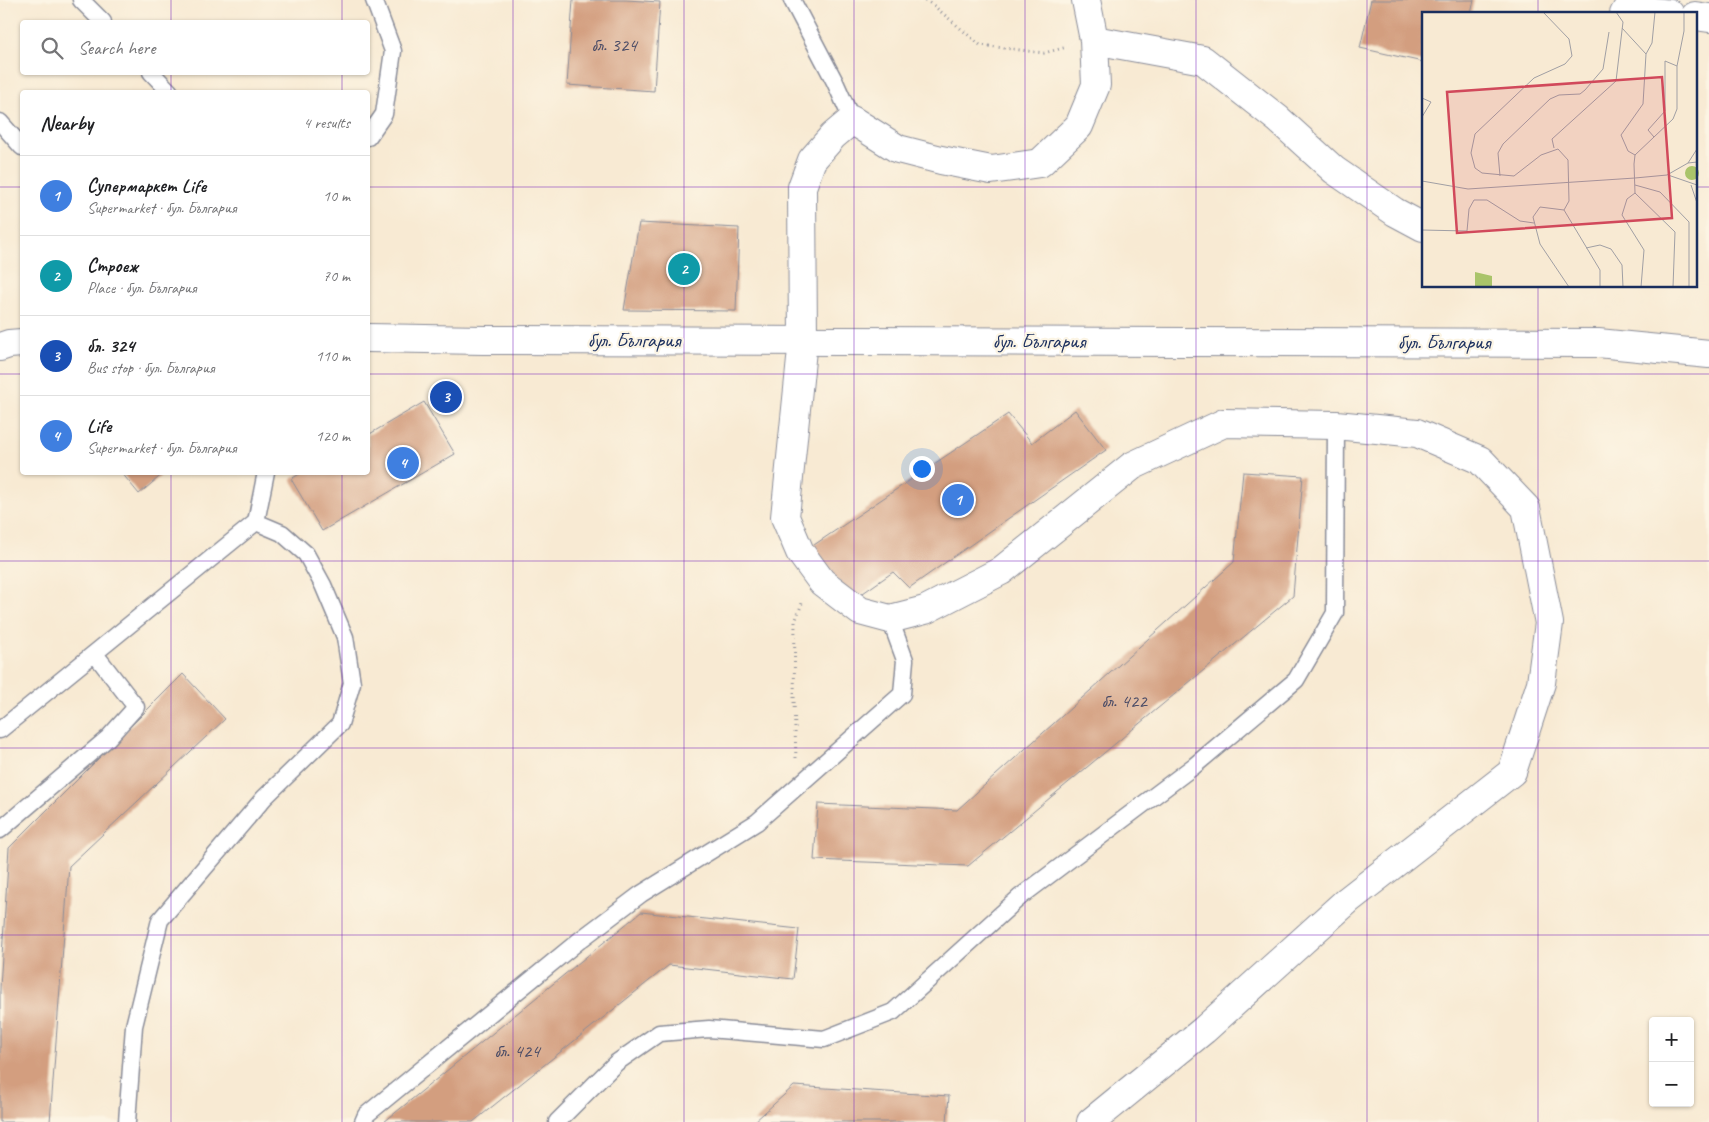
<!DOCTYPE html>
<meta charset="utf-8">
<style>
:root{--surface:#fff;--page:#f2f2f2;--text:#202124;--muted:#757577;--line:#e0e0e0;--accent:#d1495b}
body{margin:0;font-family:Caveat,sans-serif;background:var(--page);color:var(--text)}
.controls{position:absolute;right:15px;bottom:15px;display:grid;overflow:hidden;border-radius:5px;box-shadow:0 1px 4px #0004}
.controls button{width:45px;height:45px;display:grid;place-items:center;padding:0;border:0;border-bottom:1px solid var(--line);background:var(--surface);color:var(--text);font:25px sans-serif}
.you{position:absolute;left:921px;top:468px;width:18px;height:18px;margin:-12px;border:4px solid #fff;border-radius:50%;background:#1a73e8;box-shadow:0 0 0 8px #1a73e833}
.badge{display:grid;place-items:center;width:32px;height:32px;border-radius:50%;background:var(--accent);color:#fff;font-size:16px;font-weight:700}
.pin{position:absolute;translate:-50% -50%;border:2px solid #fff;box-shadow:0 1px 5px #0006}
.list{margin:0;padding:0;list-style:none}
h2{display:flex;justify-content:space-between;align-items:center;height:65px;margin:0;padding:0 20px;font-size:21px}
h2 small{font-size:16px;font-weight:400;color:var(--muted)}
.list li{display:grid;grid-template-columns:32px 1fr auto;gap:15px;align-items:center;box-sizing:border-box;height:80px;padding:0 20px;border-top:1px solid var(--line)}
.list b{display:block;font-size:19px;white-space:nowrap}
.list p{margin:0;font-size:16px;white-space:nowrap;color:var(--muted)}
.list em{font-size:16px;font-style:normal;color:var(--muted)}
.icon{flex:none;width:28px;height:28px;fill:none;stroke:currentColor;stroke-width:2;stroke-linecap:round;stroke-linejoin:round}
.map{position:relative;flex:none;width:1709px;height:1122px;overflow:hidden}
.search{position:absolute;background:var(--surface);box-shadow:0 1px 4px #0004;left:20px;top:20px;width:350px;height:55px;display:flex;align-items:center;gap:12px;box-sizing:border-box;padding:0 18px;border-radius:5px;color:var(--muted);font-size:19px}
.panel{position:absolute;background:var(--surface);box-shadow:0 1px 4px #0004;left:20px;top:90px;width:350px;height:385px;border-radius:5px}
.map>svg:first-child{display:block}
.building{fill:#d39e7f}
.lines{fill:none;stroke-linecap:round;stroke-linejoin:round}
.service-casing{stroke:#8a8c98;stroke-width:19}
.minor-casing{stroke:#8a8c98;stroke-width:30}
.tertiary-casing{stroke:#8a8c98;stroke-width:30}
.path{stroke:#8a8c98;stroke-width:3;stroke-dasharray:1 4;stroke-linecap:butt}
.service{stroke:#fff;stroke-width:16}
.minor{stroke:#fff;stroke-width:28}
.tertiary{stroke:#fff;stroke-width:28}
.grid{fill:none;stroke:#7b2cbf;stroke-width:1;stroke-opacity:0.55}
.labels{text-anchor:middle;stroke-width:4.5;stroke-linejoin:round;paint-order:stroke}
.number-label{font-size:19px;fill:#494b66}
.street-label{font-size:21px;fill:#1b2f5e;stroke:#fcf5e5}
.inset-road{fill:none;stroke:#a09fa4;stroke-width:1}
.view{fill:#d1495b;fill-opacity:0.15;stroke:#d1495b;stroke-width:2.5}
.inset-edge{fill:none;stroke:#1b2f5e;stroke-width:2.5}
</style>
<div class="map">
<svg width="1709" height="1122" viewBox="0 0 1709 1122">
<rect width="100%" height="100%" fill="#fcf5e5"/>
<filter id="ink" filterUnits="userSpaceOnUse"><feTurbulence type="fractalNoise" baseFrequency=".02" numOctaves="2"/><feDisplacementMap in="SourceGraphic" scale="10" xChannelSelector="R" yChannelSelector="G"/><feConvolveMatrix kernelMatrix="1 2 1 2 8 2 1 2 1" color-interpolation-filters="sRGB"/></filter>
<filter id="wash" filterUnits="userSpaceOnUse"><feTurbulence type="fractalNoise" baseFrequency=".0096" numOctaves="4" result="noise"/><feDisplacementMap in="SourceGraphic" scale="20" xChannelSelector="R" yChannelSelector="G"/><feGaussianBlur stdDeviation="1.12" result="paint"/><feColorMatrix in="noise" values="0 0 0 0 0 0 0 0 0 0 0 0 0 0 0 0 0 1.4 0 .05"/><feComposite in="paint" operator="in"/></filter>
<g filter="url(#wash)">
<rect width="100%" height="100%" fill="#f8ead3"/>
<g id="blocks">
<path class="building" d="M573 0H626L660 2 654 91 567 85Z
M1371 0H1474L1471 14H1423V62L1360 48Z
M639 223 739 228 736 311 624 310Z
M424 402 455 454 322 531 291 479 303 472H368V435Z
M1075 410 1106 450 909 588 893 572 853 600 811 547 1008 414 1032 443Z
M121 472H165L139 494Z
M1243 472 1303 476 1293 596 968 866 814 860 818 804 957 810 1234 562Z
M183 674 225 719 69 866 50 1122H0V987L9 848Z
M641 912 799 929 793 979 669 965 473 1122H384Z
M794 1086 949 1096 947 1122H754Z"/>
</g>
</g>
<g filter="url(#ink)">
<use href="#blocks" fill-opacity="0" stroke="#8a8c98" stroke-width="1"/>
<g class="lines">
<defs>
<path id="service" d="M81 0 103 22
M792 0 835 82 852 120
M151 72 170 92
M0 122 22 147
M368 137 384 114 393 51 374 0
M0 730 256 522 266 472
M0 830 108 738 136 707 95 654
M127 1122 134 1026 160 920 264 798 340 724 352 683 345 637 323 585 306 554 282 533 256 522
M363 1122 366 1115 580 940 641 894 757 822 902 694 905 660 890 619
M557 1122 616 1063 659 1033 709 1029 824 1039 893 1012 1020 897 1194 766 1296 680 1335 613 1336 425"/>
<path id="minor" d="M1086 0 1094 40 1096 85 1079 126 1040 163 991 170 941 160 898 149 852 120 833 136 812 160 802 187 803 340 785 517 800 552 822 582 860 611 890 619 925 610 1001 571 1132 466 1224 423 1336 425 1417 433 1480 460 1526 508 1549 623 1541 683 1512 772 1348 900 1204 1030 1091 1122
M1624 14 1627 9 1670 14
M1695 16 1709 18
M1094 40 1203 60 1278 119 1334 170 1395 212 1423 227"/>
<path id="tertiary" d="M368 338 483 340 1598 343 1709 354
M0 347 9 344 22 343"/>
</defs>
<use href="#service" class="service-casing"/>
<use href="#minor" class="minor-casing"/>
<use href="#tertiary" class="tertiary-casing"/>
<path class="path" d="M925 0 933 5 980 45 1044 53 1067 47
M796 758 794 701 795 622 802 603"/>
<use href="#service" class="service"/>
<use href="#minor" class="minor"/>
<use href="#tertiary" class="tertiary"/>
</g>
</g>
<path class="grid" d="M171 0V22M342 0V22M513 0V1122M684 0V1122M854 0V1122M1025 0V1122M1196 0V1122M1367 0V1122M1538 0V14M171 72V92M342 72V92M0 187H22M368 187H1423M1695 187H1709M1538 286V1122M0 374H22M368 374H1709M171 472V1122M342 472V1122M0 561H1709M0 748H1709M0 935H1709"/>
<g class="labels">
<g class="number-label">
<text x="614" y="51">бл. 324</text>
<text x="1124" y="707">бл. 422</text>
<text x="517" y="1057">бл. 424</text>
</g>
<g class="street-label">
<text x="634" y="347">бул. България</text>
<text x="1039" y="348">бул. България</text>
<text x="1444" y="349">бул. България</text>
</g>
</g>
<g transform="translate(1422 12)">
<rect width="275" height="275" fill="#f8ead3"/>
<path d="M263 161a7 7 0 1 1 14 0a7 7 0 1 1-14 0ZM53 260 70 264V275H53Z" fill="#aac46a"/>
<path class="inset-road" d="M121 0 147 27 150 44 143 52 112 66 53 122 49 141 53 156 60 161 92 164 119 143 136 137 146 148 147 189 142 198M200 16 224 42M0 86 9 90 0 105M232 125 226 118 243 99V49L255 54M132 136 130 127 194 69 201 10 194 0M213 143 206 139 199 123 221 92 224 42 230 31 233 0M266 151 275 137M246 163 275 173M78 164 76 141 81 132 128 87 137 83 158 82 163 78 181 57 187 20M0 169 46 177 213 166 245 163 266 151 275 150M213 173 238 180 267 210V275M269 173 275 191M213 181 205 187 200 203 222 238 219 275M0 218 45 219 47 197 52 188H65L98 209 112 211M164 236 178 233 189 237 200 253 201 275M147 275 118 232 111 205 118 195 142 198 178 258V275M251 275 253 220 213 181 212 152 213 143 251 107 255 97V54L262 19V0"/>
<path class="view" d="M240 65 250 206 35 221 25 80Z"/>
<rect width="275" height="275" class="inset-edge"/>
</g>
</svg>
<div class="controls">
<button>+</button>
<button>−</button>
</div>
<div class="you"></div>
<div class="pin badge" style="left:958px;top:500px;background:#3f7fe0">1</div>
<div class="pin badge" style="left:684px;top:269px;background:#0f9aa8">2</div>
<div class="pin badge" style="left:446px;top:397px;background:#1a4fb4">3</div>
<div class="pin badge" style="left:403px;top:463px;background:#3f7fe0">4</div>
<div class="search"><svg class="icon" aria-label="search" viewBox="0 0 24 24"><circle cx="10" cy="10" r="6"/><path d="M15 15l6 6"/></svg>Search here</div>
<section class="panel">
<h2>Nearby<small>4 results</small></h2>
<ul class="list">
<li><span class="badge" style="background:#3f7fe0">1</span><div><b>Супермаркет Life</b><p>Supermarket · бул. България</p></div><em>10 m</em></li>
<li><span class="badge" style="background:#0f9aa8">2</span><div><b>Строеж</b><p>Place · бул. България</p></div><em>70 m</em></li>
<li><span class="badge" style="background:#1a4fb4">3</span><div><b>бл. 324</b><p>Bus stop · бул. България</p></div><em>110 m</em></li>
<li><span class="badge" style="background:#3f7fe0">4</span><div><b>Life</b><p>Supermarket · бул. България</p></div><em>120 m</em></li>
</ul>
</section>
</div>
